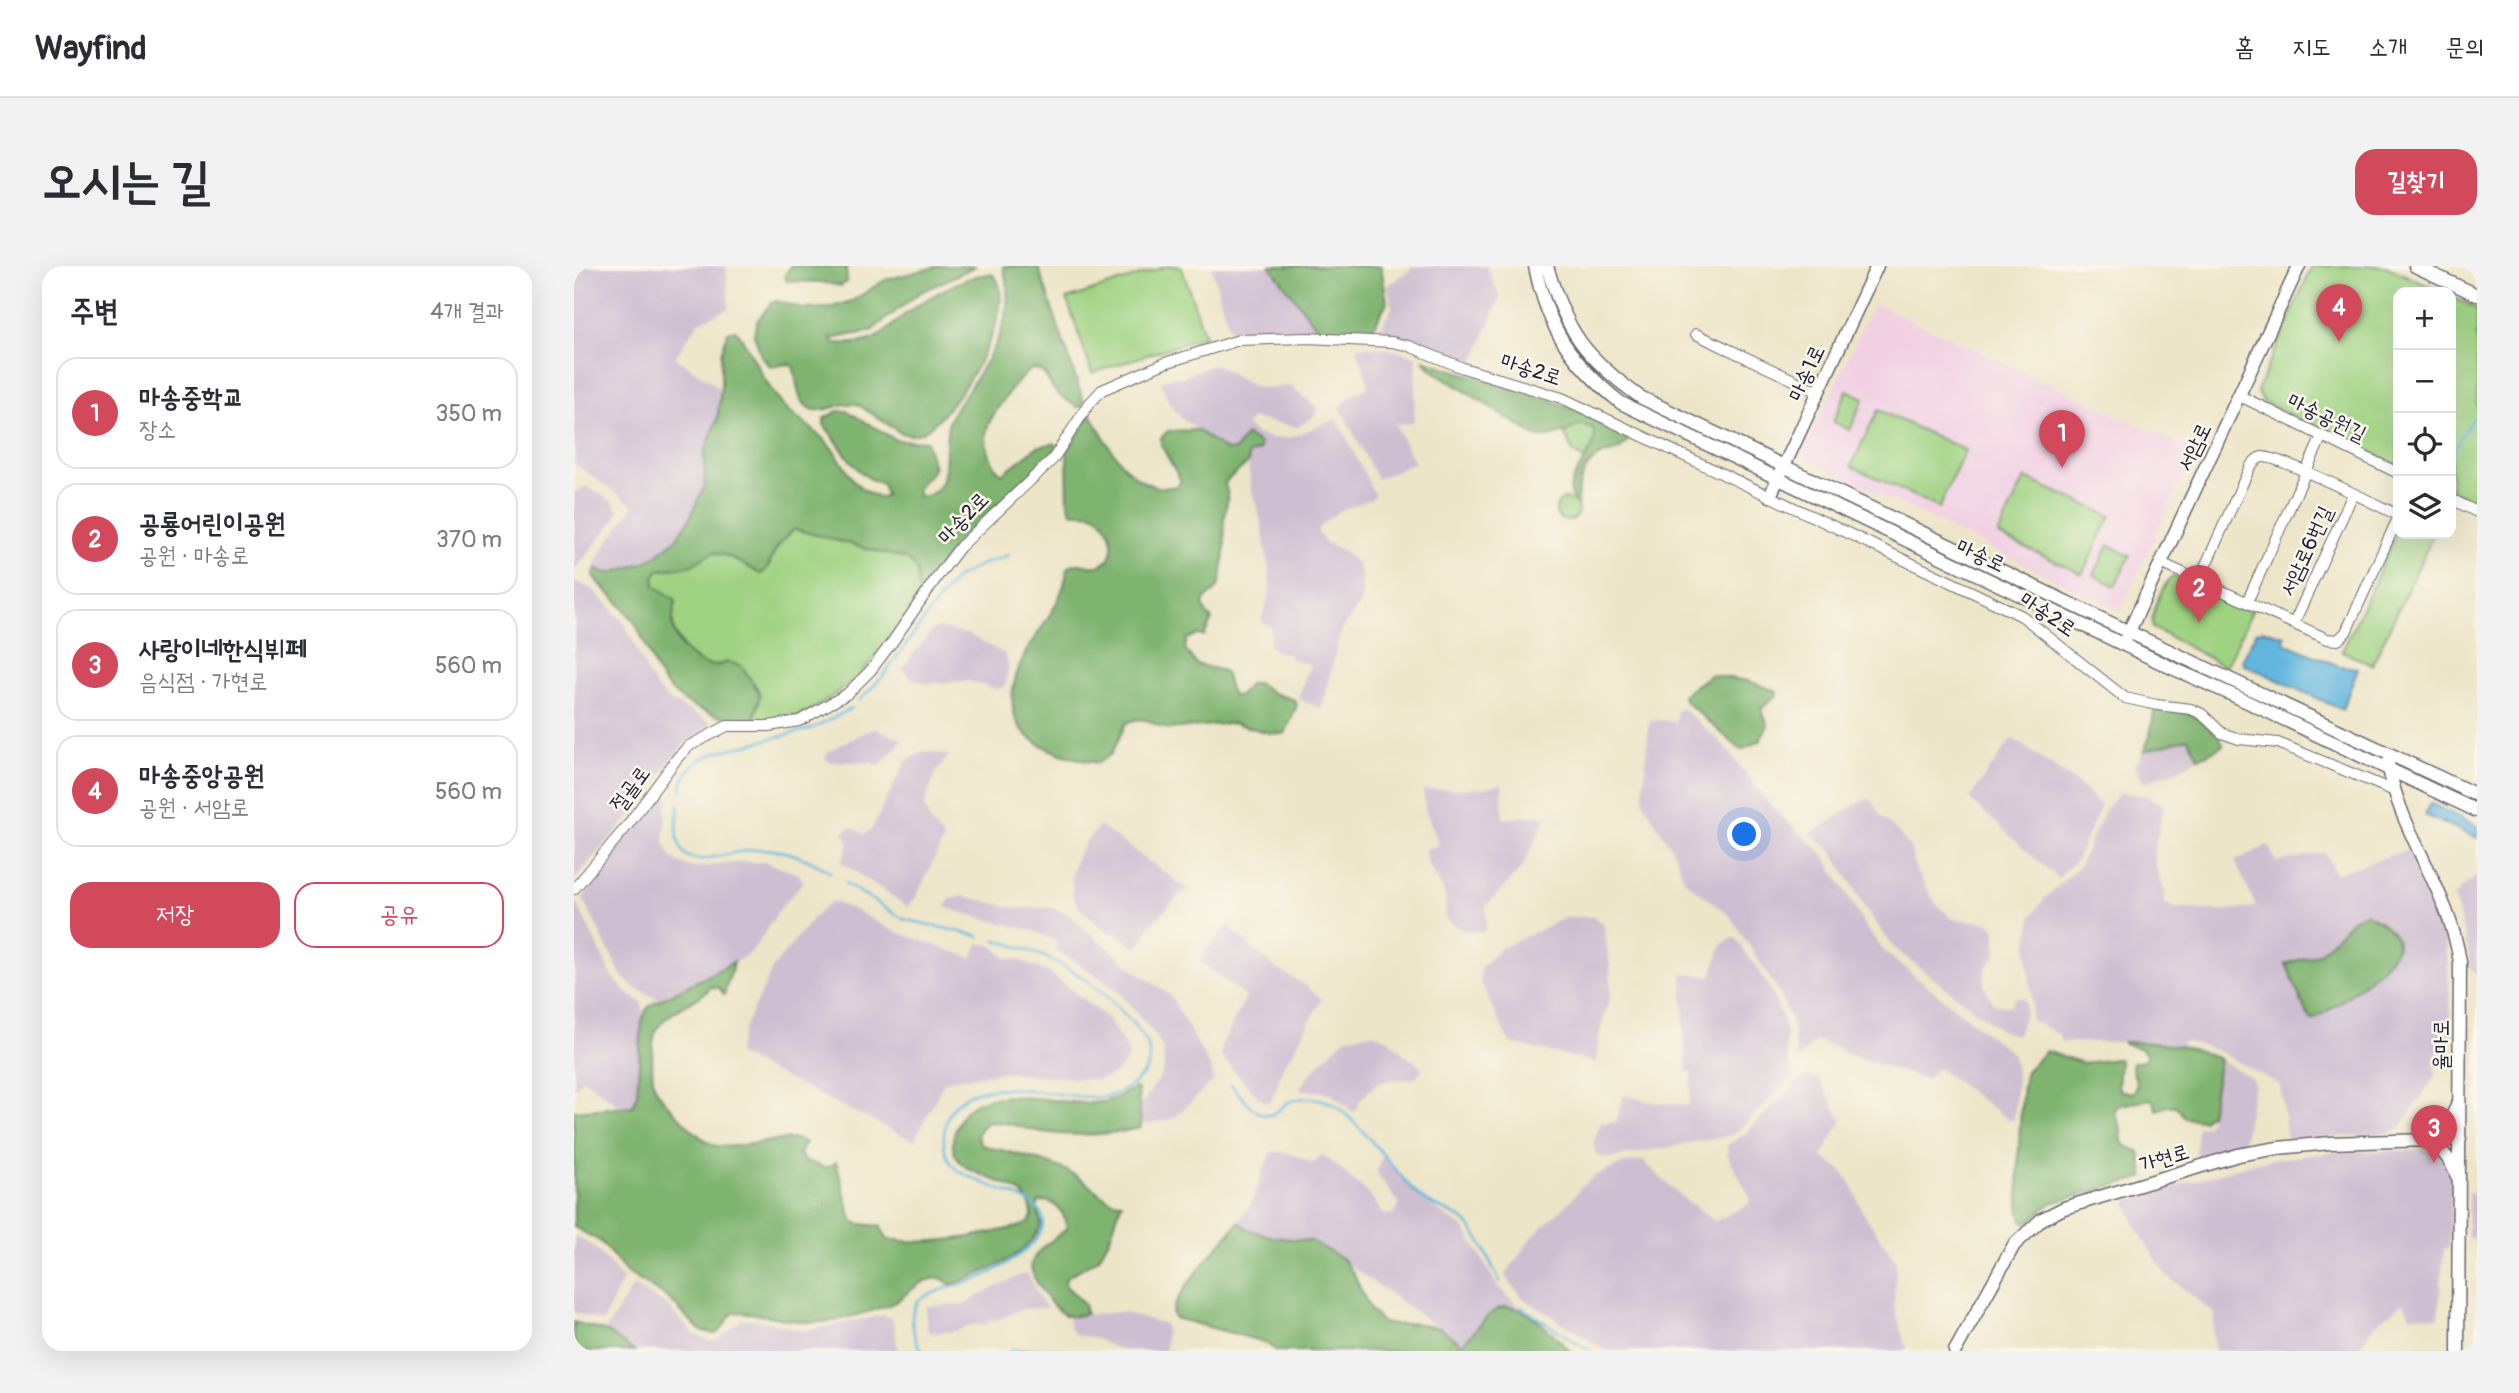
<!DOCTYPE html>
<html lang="ko">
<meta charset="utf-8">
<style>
:root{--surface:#fff;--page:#f2f2f3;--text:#2b2b33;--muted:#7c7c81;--line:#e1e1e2;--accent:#d1495b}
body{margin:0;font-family:Pangolin,"Poor Story",sans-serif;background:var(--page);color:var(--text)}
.controls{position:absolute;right:21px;top:21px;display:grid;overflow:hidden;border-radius:14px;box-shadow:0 7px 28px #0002}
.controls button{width:63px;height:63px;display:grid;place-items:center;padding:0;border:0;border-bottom:2px solid var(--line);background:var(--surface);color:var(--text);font:35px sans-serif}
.you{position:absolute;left:1171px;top:569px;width:24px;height:24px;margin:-18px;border:5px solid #fff;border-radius:50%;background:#1a73e8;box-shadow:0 0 0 10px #1a73e833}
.badge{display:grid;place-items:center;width:46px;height:46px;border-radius:50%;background:var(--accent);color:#fff;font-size:23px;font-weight:700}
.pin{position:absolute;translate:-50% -58px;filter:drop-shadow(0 2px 4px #0008)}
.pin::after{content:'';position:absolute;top:37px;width:24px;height:21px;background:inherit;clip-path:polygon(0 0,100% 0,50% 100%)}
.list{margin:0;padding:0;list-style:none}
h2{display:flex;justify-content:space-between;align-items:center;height:91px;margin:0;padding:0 28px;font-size:30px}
h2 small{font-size:23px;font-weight:400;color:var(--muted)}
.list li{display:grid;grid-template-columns:46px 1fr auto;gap:21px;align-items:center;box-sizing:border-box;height:112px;margin:0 14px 14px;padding:0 14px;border:2px solid var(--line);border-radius:21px}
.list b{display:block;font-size:26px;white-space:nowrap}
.list p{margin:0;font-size:23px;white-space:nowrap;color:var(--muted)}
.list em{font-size:23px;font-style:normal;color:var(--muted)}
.actions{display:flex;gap:14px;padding:21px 28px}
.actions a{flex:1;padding:16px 0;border:2px solid var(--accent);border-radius:21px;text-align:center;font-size:24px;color:var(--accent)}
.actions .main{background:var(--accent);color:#fff}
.icon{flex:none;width:38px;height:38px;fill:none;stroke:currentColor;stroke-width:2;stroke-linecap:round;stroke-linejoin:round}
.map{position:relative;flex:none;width:1903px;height:1085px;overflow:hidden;border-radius:21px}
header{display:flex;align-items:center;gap:42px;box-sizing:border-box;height:98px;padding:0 35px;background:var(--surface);border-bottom:2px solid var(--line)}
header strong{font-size:33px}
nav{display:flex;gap:38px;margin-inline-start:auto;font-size:24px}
.intro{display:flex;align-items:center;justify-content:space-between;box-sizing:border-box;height:168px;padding:0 42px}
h1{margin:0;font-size:49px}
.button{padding:18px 32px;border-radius:21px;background:var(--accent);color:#fff;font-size:24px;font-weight:700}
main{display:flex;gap:42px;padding:0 42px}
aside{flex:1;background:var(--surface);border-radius:21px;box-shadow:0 7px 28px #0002}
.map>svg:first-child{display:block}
.built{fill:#f1d0e3}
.industrial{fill:#cebed1;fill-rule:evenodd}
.green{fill:#9fd281;stroke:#607a5e;stroke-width:2}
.forest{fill:#7fb46f;stroke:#506b55;stroke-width:2}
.water{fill:#62b6de;stroke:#426c8c;stroke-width:2}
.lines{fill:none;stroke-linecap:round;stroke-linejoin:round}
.stream{stroke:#62b6de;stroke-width:2.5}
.minor-casing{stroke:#69666c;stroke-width:12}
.tertiary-casing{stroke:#69666c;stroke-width:15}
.minor{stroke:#fff;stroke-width:10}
.tertiary{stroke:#fff;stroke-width:12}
.labels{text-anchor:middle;stroke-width:5;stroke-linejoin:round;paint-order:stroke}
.street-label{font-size:21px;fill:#22223b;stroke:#fbf7ec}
</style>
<header>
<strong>Wayfind</strong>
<nav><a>홈</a><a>지도</a><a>소개</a><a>문의</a></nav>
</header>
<div class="intro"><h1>오시는 길</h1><a class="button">길찾기</a></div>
<main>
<aside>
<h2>주변<small>4개 결과</small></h2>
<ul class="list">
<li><span class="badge">1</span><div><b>마송중학교</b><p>장소</p></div><em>350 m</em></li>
<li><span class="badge">2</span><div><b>공룡어린이공원</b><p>공원 · 마송로</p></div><em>370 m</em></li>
<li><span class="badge">3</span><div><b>사랑이네한식뷔페</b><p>음식점 · 가현로</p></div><em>560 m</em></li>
<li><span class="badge">4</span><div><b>마송중앙공원</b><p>공원 · 서암로</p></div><em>560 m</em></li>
</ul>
<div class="actions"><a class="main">저장</a><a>공유</a></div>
</aside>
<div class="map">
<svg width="1903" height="1085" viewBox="0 0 1903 1085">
<rect width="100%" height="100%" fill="#fbf7ec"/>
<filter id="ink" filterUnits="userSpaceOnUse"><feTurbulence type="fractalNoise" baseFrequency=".0143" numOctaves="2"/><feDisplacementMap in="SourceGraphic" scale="14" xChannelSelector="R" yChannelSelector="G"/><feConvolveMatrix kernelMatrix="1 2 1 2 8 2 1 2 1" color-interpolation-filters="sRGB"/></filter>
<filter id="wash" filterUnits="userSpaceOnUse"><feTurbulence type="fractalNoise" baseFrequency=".00686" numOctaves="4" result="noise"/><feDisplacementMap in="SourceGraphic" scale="28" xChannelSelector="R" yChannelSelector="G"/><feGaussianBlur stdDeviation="1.57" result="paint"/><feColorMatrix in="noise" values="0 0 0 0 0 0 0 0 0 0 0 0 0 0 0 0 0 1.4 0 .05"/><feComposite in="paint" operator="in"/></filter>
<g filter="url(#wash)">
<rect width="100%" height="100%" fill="#ede5c8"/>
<path class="built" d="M1300 37 1621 185 1546 345 1227 190Z"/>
<path class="industrial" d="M0 0H152L155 42 125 56 101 91 146 122 143 154 132 205 131 219 114 256 102 273 83 289 41 306 26 305 21 298 27 286 60 240 0 197Z
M637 0H696L748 68 704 62 656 66Z
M841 0H913L926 31 899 99 828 73 803 69 818 42 814 20Z
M796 81 823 84 843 91 840 154 839 156 821 159 841 197 803 213 766 141 779 128 793 122 794 115 783 85 785 81Z
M641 98 680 121 700 122 716 119 745 143 738 152 724 161 678 152 672 160 683 168 697 172H716L761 153 764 155 800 227 799 232 763 246 744 262V268L752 277 770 285 783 297 787 306 788 328 787 336 766 367 749 440 746 442 724 433 736 398 716 393V389L702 385 695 380 697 362 687 355 696 326 695 305 687 255 677 222 673 189 686 184V178L672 170 661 184H650L606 151 596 138 590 126 587 114 608 111Z
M11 220 38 235 45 244 41 253 0 305V227Z
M0 314 21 325 51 358 74 409 83 422 95 434 136 456 137 459 106 482 60 545 0 614Z
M364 362 393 368 431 388 435 400 431 421 422 423 394 415 352 418 336 411 328 403 358 364Z
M1108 442 1146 475 1192 534 1211 554 1249 587 1293 663 1311 686 1439 788 1443 812 1440 854 1434 853 1363 802 1352 814 1279 790 1243 774 1223 794 1218 758 1208 731 1156 650 1110 614 1100 587 1070 537 1069 530 1075 456 1084 454 1102 456 1103 445Z
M300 462 328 473 327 477 305 501 298 496H257L251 493 253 487 258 483Z
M1438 472 1503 517 1527 540 1502 594 1484 613 1395 533Z
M1614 472 1625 492 1613 500 1569 517 1560 500 1570 485Z
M350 485 375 489 362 507 350 540 357 557 370 573 342 631 334 641 267 596 275 577 268 566 277 561 290 568 297 564 332 495Z
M928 518 929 553 966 549 972 551 949 601 912 640V661L909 666 891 665 876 657 871 650 872 638 870 626 852 594 851 583 865 579 851 543 849 524 908 522Z
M87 526 92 528 93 531 90 577 97 591 105 597 120 602 167 596H191L225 608 229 616 209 639 176 688 85 734 59 721 47 709 9 633 44 577 74 538Z
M1546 526 1576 531 1590 539 1580 585 1582 601 1591 626V639L1602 642 1646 645 1682 641 1661 595 1694 579 1702 596 1751 586 1760 606 1764 607 1836 583 1861 635 1872 670 1878 770 1861 790V810L1827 861 1817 866 1803 868 1713 874 1706 819 1650 788 1631 780 1609 775 1608 780 1580 776H1487L1485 768 1457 755 1458 737 1453 685 1458 649 1472 631 1505 600 1532 542ZM1761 670 1735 752 1718 715 1715 696 1745 688Z
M1294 533 1298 534 1307 551 1323 565 1336 582 1343 606 1363 639 1379 653 1414 656 1422 663V688L1411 703 1410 719 1419 737 1423 739 1436 740 1442 731 1450 733 1452 737 1450 751 1444 769 1428 765 1320 682 1292 643 1259 586 1237 567 1288 535Z
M526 560 615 624 610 625 578 657 564 683 541 667 538 669 527 661 505 641 499 630 497 611 503 591 512 575Z
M1903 610V707L1901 708 1897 704 1892 675 1880 631 1892 618Z
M389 630 441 642H479L491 646 559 703 596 729 638 804 639 815 599 853 568 859 564 843 587 810 590 801 589 783 582 770 547 729 530 714 481 683 484 676 462 666 378 644 372 640 375 634Z
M0 631 38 710 52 726 67 736 69 742 65 810 62 836 59 840 49 842 9 813 0 823Z
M258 635 283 645 317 664 398 692 405 677 417 679 432 691 447 695 474 706 533 752 554 784V794L539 809 523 814 428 806 371 815 340 875 162 788 171 760 200 700 238 653Z
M993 651H1020L1030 659 1036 701 1037 729 1025 769 1022 796 938 778 934 774 906 715 907 701 927 682Z
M655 661 701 702 731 719 748 733 720 785 710 798 698 835 690 836 684 831 647 790 648 779 672 731 627 696 629 688 639 676 650 663Z
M1161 671 1194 719 1208 751 1212 768V788L1219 806 1215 815 1164 865 1155 870 1036 892 1025 891 1021 886 1019 876 1027 857 1042 856 1050 829 1077 836 1115 839 1118 807 1112 805 1108 710 1110 707 1121 708 1137 711 1146 684 1150 677Z
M798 767 813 772 830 788 847 800 848 804 840 813 817 814 802 818 786 834 780 847 756 827 725 823 741 802 772 771Z
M1646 793 1677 812 1680 818 1669 878 1668 882 1626 895 1622 887 1623 861 1632 860 1635 856Z
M1233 811 1244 812 1268 854 1248 890 1267 904 1277 917 1288 945 1322 995 1320 1040 1333 1085H1033L949 1032 937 1018 931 1009 959 970 997 934 1007 921 1020 910 1048 898 1068 894 1109 932 1141 955 1175 938 1176 931 1153 888V879L1172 867 1222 816Z
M1857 884 1867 890 1876 907 1878 919 1875 981 1870 983 1864 1052 1849 1049 1836 1050 1830 1036 1800 1059 1783 1085H1641L1638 1067 1641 1048 1592 1009 1562 961 1553 938 1554 934 1688 895 1761 886Z
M699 885 715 887 740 897 747 889 753 892 784 918 800 934 809 948 819 949 826 938 805 911 803 904 808 890 846 933 891 963 924 1021 945 1041 926 1042 919 1046 888 1078 744 978 728 973 698 971 676 964 665 956 678 936 689 904Z
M1894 926 1903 927V972H1894Z
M0 970 19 980 49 1013 29 1056 0 1046Z
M451 1007 454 1008 465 1031 473 1042 448 1043 428 1052 414 1055 413 1059H397L382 1065 358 1067 353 1063 352 1040 392 1038 409 1027Z
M59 1020 92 1039 120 1068 135 1075 145 1073 168 1053H182L229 1065 309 1049 317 1052 320 1057 324 1085H60L31 1065Z
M548 1046 591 1058 592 1085H548L522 1073 500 1068 495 1060 494 1050Z"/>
<path class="green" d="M594 0H607L631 70 518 107 493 33Z
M1738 0H1812L1867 26H1824V199L1689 136 1683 125Z
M1877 31 1903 43V236L1877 224Z
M1273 124 1290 132 1276 164 1259 156Z
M1304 144 1391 184 1365 242 1277 200Z
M1007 158 1019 162C1025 175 1018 185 1010 194L999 186 990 167Z
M1451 212 1537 250 1508 308 1424 269Z
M982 244a11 11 0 1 1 22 0a11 11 0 1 1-22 0Z
M220 263 332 293 341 300 344 305 345 328 319 368 285 410 246 439 224 450 201 454H180L185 436 184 423 180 417 144 401 129 398 111 384 100 365 98 352 101 338 81 320 80 310 85 304 106 302 140 286 156 291 187 308C196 303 196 293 201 285 206 276 213 270 220 263Z
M1824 265V268H1860L1798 399 1768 385Z
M1535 279 1556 290 1541 320 1520 309Z
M1601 310 1678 345 1652 401 1579 362C1575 350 1589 315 1601 310Z"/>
<path class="forest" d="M216 0H272L273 15 267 20 247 16 213 15 211 10Z
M365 0H402L345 27 297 65 257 73 261 77C274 78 287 78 299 73 313 67 322 55 334 46 352 33 397 5 419 9 450 40 379 150 348 166 341 170 335 169 327 167L283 138C263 134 240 157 227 133 222 123 223 111 219 100L212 98 197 101 187 90 180 68 183 55 197 37 203 35 229 43 255 42 278 35 311 14Z
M429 0H464L510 137 509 140 503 141C496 136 489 132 483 127 473 118 474 103 458 103 446 109 416 150 413 163 409 177 417 200 428 208L463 181 481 177 483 180 479 187C432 232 381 272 345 328 341 313 348 303 332 293L220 263C213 270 206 276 201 285 196 293 196 304 186 308L156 291 140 286 116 300 85 304 80 310 81 320 102 334C101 343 97 352 99 362 105 387 130 407 154 396L168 400 186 428 180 454C145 454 104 441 85 409 76 393 71 375 62 359 51 340 33 327 19 310L22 302 32 307 41 306 71 296 83 289 102 273 114 256 131 219 130 188 143 154 147 125V87L154 66 161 64 165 68C181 92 191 120 211 141 225 155 244 165 256 180 276 203 275 222 307 232L312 229 309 218C280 211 269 180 250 159V152L264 145H273L322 174 352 175 360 202C356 213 339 216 345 231 385 228 365 178 376 153 380 144 387 134 393 126 420 83 444 52 429 0Z
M696 0H807L813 36 796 68H748Z
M849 94C883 108 1044 147 1054 174 1047 185 1042 185 1031 188 1009 195 1003 219 1003 239 979 215 1030 188 1019 162L1007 158C992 165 979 174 962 170L858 104Z
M517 148C534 179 559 231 603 220L607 215 587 179V172L594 165 623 164 653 185 661 184 672 169 686 178V184L675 188 674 197 653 214 651 218 654 230 650 253 651 283 647 312 643 323 631 333 629 339 633 349 638 353 630 370 623 369 613 373 611 383 622 398 649 405C656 413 653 424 660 430H665L676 418 684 417 699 427 721 434 723 439 711 468 695 467 660 457 595 463C577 460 575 447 552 457L537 488 524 497C457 485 415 460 452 386 459 374 468 362 475 350 483 338 489 325 492 311 492 308 493 303 495 301 503 293 518 304 527 299 546 290 538 259 523 250 515 244 506 249 497 246L494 235 493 186Z
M1136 409 1174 415 1202 425 1203 429 1187 443 1194 459 1186 475 1167 484 1110 434 1109 429Z
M1583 444C1610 444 1615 444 1636 462 1642 469 1648 471 1649 480L1625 492 1614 472 1570 485 1576 470 1580 446Z
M1791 647C1802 653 1821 662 1823 677 1825 695 1754 747 1738 754L1732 746 1712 698 1745 688 1778 654Z
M160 696 150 729 145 722 137 721C122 738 95 743 83 763 77 772 77 812 81 821 88 835 128 878 143 880 169 883 197 872 223 873L232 877 225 887 231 895 252 902 262 896 278 954 285 958 306 960 313 973C358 981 403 970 447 960L454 956 458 951C459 907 383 919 379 881 378 872 381 863 385 855 404 812 479 839 515 837 533 837 545 831 560 822L564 823 567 862C535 869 501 871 468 866 452 864 430 853 413 857 408 859 405 864 403 869L407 879C436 887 476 894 501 909 518 918 528 936 548 936L536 971 525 992 492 1012 491 1019 510 1038 512 1048C505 1049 497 1052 491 1049 479 1043 453 1009 458 996 463 982 483 972 493 962 493 951 484 939 474 935L465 936 463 941 467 958C456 990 406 1009 377 1019L367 1012C347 1012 336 1026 321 1036 311 1042 276 1051 264 1054 226 1062 198 1047 162 1046 151 1050 152 1064 141 1068L126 1064 94 1032 52 1006 27 976 0 961V845L59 840 63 828 68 755 72 744 78 738Z
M1549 776C1584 776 1614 779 1646 793L1636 848 1629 854 1611 852 1602 840H1594L1582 844 1580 836 1576 833 1544 840 1540 846 1546 858 1548 876 1552 880 1566 886 1570 911 1477 937 1455 955 1449 956C1440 944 1446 822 1452 805L1472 785 1509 797 1543 793 1546 794 1544 821 1548 825 1559 827C1567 817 1557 807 1558 797L1570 795 1573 790 1568 783 1550 778Z
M665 956 676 964 698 971 737 975 769 993 780 1009 796 1044 809 1057 820 1059 841 1057 866 1062 888 1078C899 1068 908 1054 919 1046 944 1026 979 1069 996 1085H703L690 1076 676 1072 601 1052 598 1048C600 1028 650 974 665 956Z
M0 1056 33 1066 60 1085H0Z"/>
<path class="water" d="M1690 364 1711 370 1710 377 1765 400 1784 402 1768 444 1670 398 1668 394 1682 366Z
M1856 537 1903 560V572L1851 549Z"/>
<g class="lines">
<path class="stream" d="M1877 190 1890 165 1903 149
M285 435 309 410 368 329 384 311 406 299 435 289
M107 524C112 502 122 494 143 486L237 463 278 442
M105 539C93 622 139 585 186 583 213 583 235 593 257 607
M271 617 329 653 405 670
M657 819C666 828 676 843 688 848 701 853 706 840 715 836 727 831 741 831 752 835 778 844 823 909 845 930 858 942 879 944 892 956 907 972 916 997 926 1016
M947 1041 1016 1085
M348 1085C339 1070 332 1047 346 1033 365 1022 388 1020 408 1011 431 1001 496 963 457 937 439 926 391 913 380 901 369 890 368 870 372 856 388 797 485 835 527 831 547 830 581 809 575 784 572 770 558 756 548 746 513 707 470 687 421 674
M436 1085 458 1083 491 1085"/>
</g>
</g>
<g filter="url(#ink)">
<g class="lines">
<defs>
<path id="minor" d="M1122 68 1245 126
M1666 130 1824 207
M1877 233 1903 246
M1587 297 1753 373 1764 374 1772 366 1824 252
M1625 314 1676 201C1679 197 1683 192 1688 191 1704 189 1803 239 1824 249
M1673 336 1748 170
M1720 357 1779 228
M0 623 53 560 104 491 115 480 153 460H195L225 455 273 428 297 404 319 375 363 311 386 281 479 193 515 138 528 124 591 97 665 74 733 72 818 76 835 80 889 102 988 132 1400 327 1448 350 1551 432 1583 439 1617 443 1628 448 1648 467 1665 473 1704 477 1818 524"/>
<path id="tertiary" d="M961 0C973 62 998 98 1047 137L1598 402 1663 431 1903 545
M973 0C992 66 1011 91 1066 131L1555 366 1903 529
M1841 0 1903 29
M1196 230 1303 0
M1552 372 1725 0
M1814 497C1826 569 1875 622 1886 696L1884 1085
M1853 872 1872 862 1884 838
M1852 875C1869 883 1876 893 1883 910
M1381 1085 1440 979 1468 953 1490 942 1664 889 1704 882 1756 877 1886 873"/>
</defs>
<use href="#minor" class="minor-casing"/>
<use href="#tertiary" class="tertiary-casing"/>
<use href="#minor" class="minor"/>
<use href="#tertiary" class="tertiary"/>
</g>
</g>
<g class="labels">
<g class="street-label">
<text transform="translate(957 103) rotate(18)" y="7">마송2로</text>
<text transform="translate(1232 107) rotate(-65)" y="7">마송1로</text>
<text transform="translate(1753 151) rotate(26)" y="7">마송공원길</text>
<text transform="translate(1620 181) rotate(-64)" y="7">서암로</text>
<text transform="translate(389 252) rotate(-46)" y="7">마송2로</text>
<text transform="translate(1732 285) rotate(-65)" y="7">서암로6번길</text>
<text transform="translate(1407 289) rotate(25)" y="7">마송로</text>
<text transform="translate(1474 348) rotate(34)" y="7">마송2로</text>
<text transform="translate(56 523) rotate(-54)" y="7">절골로</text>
<text transform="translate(1867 779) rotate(-90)" y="7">율마로</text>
<text transform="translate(1590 892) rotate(-17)" y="7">가현로</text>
</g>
</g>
</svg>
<div class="controls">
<button>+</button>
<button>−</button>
<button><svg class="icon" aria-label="locate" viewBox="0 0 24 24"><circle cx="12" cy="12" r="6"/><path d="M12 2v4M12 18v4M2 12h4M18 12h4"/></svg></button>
<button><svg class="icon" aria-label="layers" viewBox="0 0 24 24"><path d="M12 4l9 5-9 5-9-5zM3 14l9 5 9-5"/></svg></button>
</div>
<div class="you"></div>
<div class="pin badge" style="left:1488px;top:202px">1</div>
<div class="pin badge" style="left:1625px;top:357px">2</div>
<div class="pin badge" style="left:1860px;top:897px">3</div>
<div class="pin badge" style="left:1765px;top:76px">4</div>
</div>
</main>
